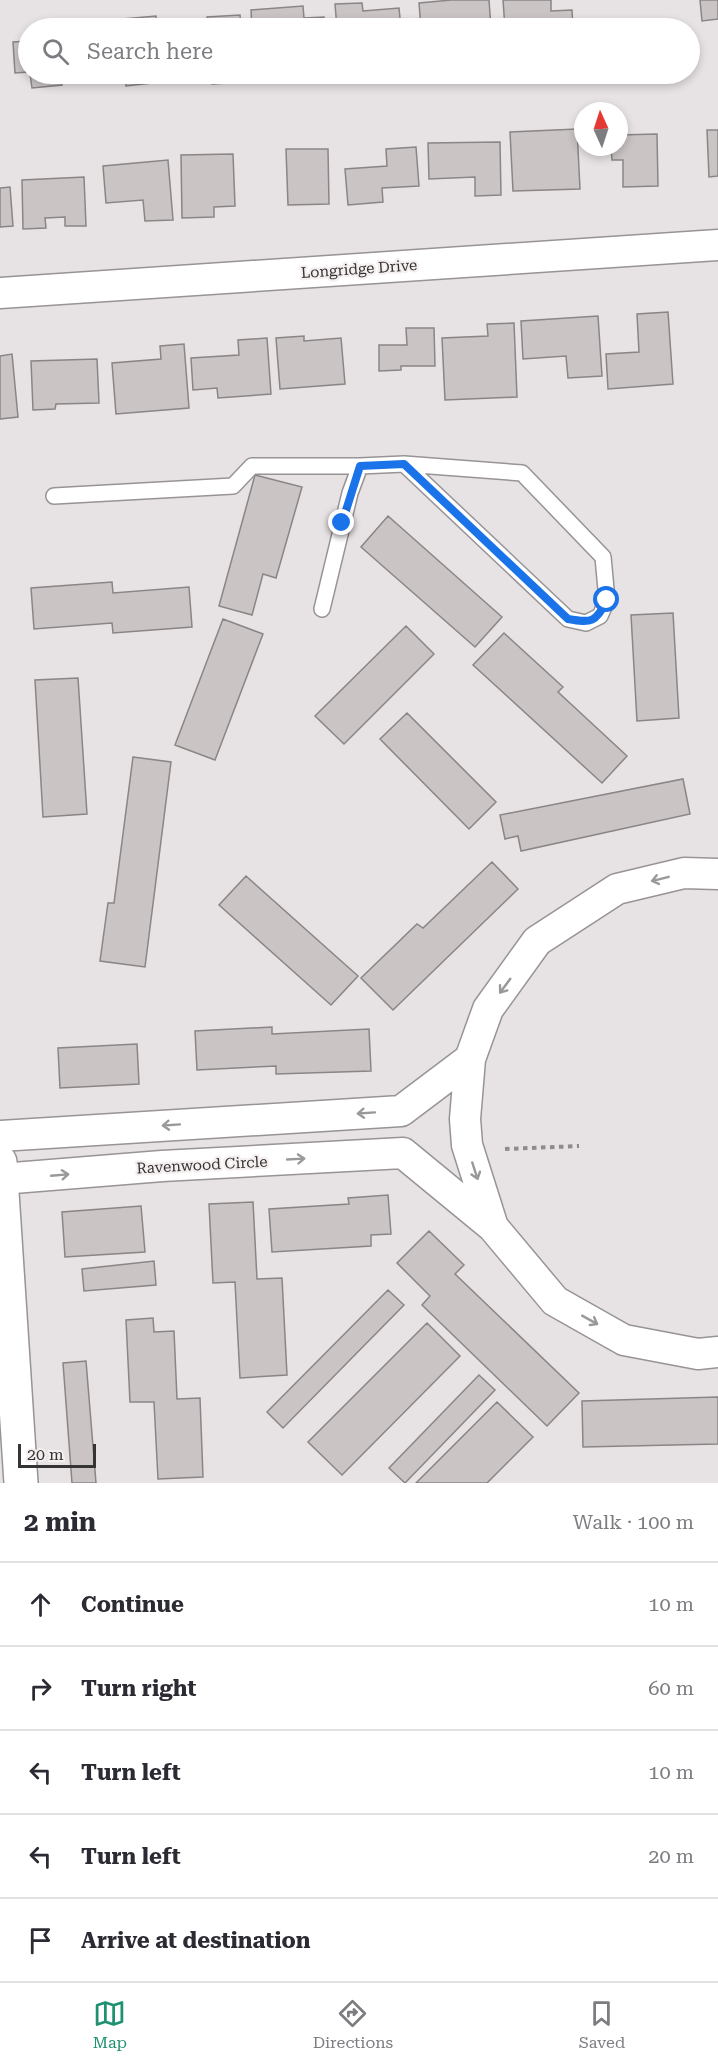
<!DOCTYPE html>
<meta charset="utf-8">
<style>
:root{--surface:#fff;--page:#f7f7f7;--text:#2b2b33;--muted:#7c7c81;--line:#e1e1e2;--accent:#1f9071}
body{margin:0;font-family:"Roboto Serif",serif;background:var(--page);color:var(--text)}
.compass{position:absolute;left:574px;top:102px;width:54px;height:54px;border-radius:50%;background:var(--surface);box-shadow:0 3px 9px #0003;rotate:357deg}
.scale{position:absolute;left:18px;bottom:15px;width:78px;box-sizing:border-box;padding-left:6px;border:3px solid #353333;border-top:0;font-size:16px;line-height:21px;white-space:nowrap;color:#353333;-webkit-text-stroke:4px #f5eff0;paint-order:stroke}
.stop{position:absolute;width:18px;height:18px;margin:-14px;border:4px solid #1a73e8;border-radius:50%;background:#fff}
.stop.end{background:#1a73e8;border-color:#fff;box-shadow:0 2px 6px #0008}
.list{margin:0;padding:0;list-style:none}
h2{display:flex;justify-content:space-between;align-items:center;height:78px;margin:0;padding:0 24px;font-size:26px}
h2 small{font-size:20px;font-weight:400;color:var(--muted)}
.list li{display:grid;grid-template-columns:39px 1fr auto;gap:18px;align-items:center;box-sizing:border-box;height:84px;padding:0 24px;border-top:2px solid var(--line)}
.list b{display:block;font-size:22px;white-space:nowrap}
.list em{font-size:20px;font-style:normal;color:var(--muted)}
.icon{flex:none;width:33px;height:33px;fill:none;stroke:currentColor;stroke-width:2;stroke-linecap:round;stroke-linejoin:round}
.map{position:relative;flex:none;width:718px;height:1483px;overflow:hidden}
.search{position:absolute;background:var(--surface);box-shadow:0 3px 9px #0003;left:18px;right:18px;top:18px;height:66px;display:flex;align-items:center;gap:15px;box-sizing:border-box;padding:0 21px;border-radius:33px;color:var(--muted);font-size:22px}
.sheet{height:498px;background:var(--surface)}
nav{display:flex;justify-content:space-around;align-items:center;box-sizing:border-box;height:84px;border-top:2px solid var(--line);background:var(--surface);font-size:16px;color:var(--muted)}
nav a{display:grid;justify-items:center;gap:3px}
nav .on{color:var(--accent)}
.map>svg:first-child{display:block}
.building{fill:#cac4c5;stroke:#8a8586;stroke-width:1.5}
.lines{fill:none;stroke-linecap:round;stroke-linejoin:round}
.service-casing{stroke:#989394;stroke-width:18}
.minor-casing{stroke:#989394;stroke-width:33}
.tertiary-casing{stroke:#989394;stroke-width:36}
.path{stroke:#908c8d;stroke-width:4;stroke-dasharray:4.5 4.5;stroke-linecap:butt}
.service{stroke:#fff;stroke-width:15}
.minor{stroke:#fff;stroke-width:30}
.tertiary{stroke:#fff;stroke-width:33}
.oneway{stroke:#9a9999}
.route{stroke:#1a73e8;stroke-width:8}
.labels{text-anchor:middle;stroke-width:4.5;stroke-linejoin:round;paint-order:stroke}
.street-label{font-size:15px;fill:#353333;stroke:#f5eff0}
</style>
<div class="map">
<svg width="718" height="1483" viewBox="0 0 718 1483">
<rect width="100%" height="100%" fill="#e7e2e3"/>
<path class="building" d="M451 0H489L491 28H421L419 3Z
M503 0H551V11L572 10 573 28H505Z
M700 0H718V19L702 21Z
M362 3 363 11 399 8 401 28H337L335 4Z
M303 6 304 18 324 17 325 28H252L251 10Z
M240 15 241 28H208L207 17Z
M156 16 157 28H89L88 22Z
M79 22 80 28H55L54 24Z
M28 41V72L15 73 13 42Z
M30 74H61L62 85 32 88Z
M125 74H160L161 82 126 86Z
M211 74H245V82L212 84Z
M293 74H329V80L294 83Z
M370 74H404L370 77Z
M577 129 580 189 513 191 510 132Z
M707 130H718V176L709 177Z
M657 134 658 186 623 187V160H612L611 147H619V135Z
M500 142 501 195 475 196V177L429 179 428 143Z
M416 147 419 186 382 188 383 202 348 205 345 169 387 166 386 149Z
M286 149H328L329 204 288 205Z
M233 154 235 206 214 207V217L182 218 181 155Z
M168 160 173 220 145 221 143 200 106 203 103 166Z
M84 177 86 226H65V217L45 218 46 228 23 229 22 180Z
M10 187 13 226 0 227V188Z
M668 312 673 384 608 389 606 354 639 352 637 314Z
M598 316 602 376 568 378 566 356 523 359 521 321Z
M514 323 517 397 445 400 442 338 488 336 487 324Z
M406 328H434L435 366H401V370L379 371V345H407Z
M304 336V341L341 338 345 384 280 389 276 338Z
M267 338 271 394 218 398 217 388 193 390 191 358 239 355 238 340Z
M184 344 189 408 116 414 112 363 161 359 160 346Z
M12 354 18 417 0 419V356Z
M97 359 99 403 56 404 55 409 33 410 31 361Z
M255 475 302 487 276 578 263 574 252 615 219 606Z
M388 516 502 617 475 647 361 547Z
M112 582 113 593 189 587 192 627 113 633 112 623 34 629 31 588Z
M673 613 679 718 637 721 631 615Z
M223 619 263 634 215 760 175 745Z
M406 626 434 654 344 744 315 716Z
M504 633 563 687 558 692 627 756 602 783 473 665Z
M78 678 87 814 43 817 35 680Z
M407 713 496 802 469 829 380 739Z
M133 757 171 762 145 967 100 961 108 903H114Z
M683 779 690 814 521 851 518 836 505 839 500 815Z
M492 862 518 889 393 1010 361 978 417 924 423 928Z
M246 876 358 976 331 1005 219 905Z
M272 1027V1034L369 1029 371 1071 276 1074V1066L197 1070 195 1031Z
M137 1044 139 1084 60 1088 58 1048Z
M388 1195 391 1234 371 1235V1246L272 1252 269 1209 349 1204 348 1198Z
M253 1202 257 1279 282 1278 287 1375 240 1378 235 1282 213 1283 209 1204Z
M141 1206 145 1252 65 1257 62 1212Z
M429 1231 464 1265 455 1274 579 1393 547 1426 422 1305 430 1296 397 1263Z
M154 1261 156 1285 84 1291 82 1269Z
M388 1290 404 1305 283 1428 267 1412Z
M153 1318 154 1332 174 1331 177 1399 200 1398 203 1477 158 1479 154 1402H130L126 1320Z
M427 1323 460 1356 342 1475 308 1442Z
M86 1361 96 1483H72L63 1363Z
M479 1375 495 1390 405 1483 389 1468Z
M718 1397V1444L583 1447 582 1401Z
M497 1402 533 1437 487 1483H416Z"/>
<g class="lines">
<defs>
<path id="service" d="M54 496 233 486 252 466H360
M322 609 350 493 360 466 404 464 568 619 586 623 600 616 607 600 603 557 522 473 404 464"/>
<path id="minor" d="M0 293 718 245
M718 874 684 873 617 889 537 941 488 1009 470 1059 465 1119 467 1145 493 1227 555 1301 624 1340 698 1354 718 1352
M0 1136 401 1111 470 1059
M1 1179 162 1166 403 1153 493 1227"/>
<path id="tertiary" d="M0 1162 21 1483"/>
</defs>
<use href="#service" class="service-casing"/>
<use href="#minor" class="minor-casing"/>
<use href="#tertiary" class="tertiary-casing"/>
<path class="path" d="M505 1149 579 1146"/>
<use href="#service" class="service"/>
<use href="#minor" class="minor"/>
<use href="#tertiary" class="tertiary"/>
</g>
<defs><path id="oneway-shaft" d="M-6 0H5M1.5-3L5.5 0L1.5 3" fill="none" stroke-width="1.6" stroke-linecap="round" stroke-linejoin="round" transform="scale(1.5)"/></defs>
<g class="oneway">
<use href="#oneway-shaft" transform="translate(660 879) rotate(166)"/>
<use href="#oneway-shaft" transform="translate(505 986) rotate(126)"/>
<use href="#oneway-shaft" transform="translate(366 1113) rotate(176)"/>
<use href="#oneway-shaft" transform="translate(171 1125) rotate(176)"/>
<use href="#oneway-shaft" transform="translate(296 1159) rotate(-3)"/>
<use href="#oneway-shaft" transform="translate(475 1171) rotate(72)"/>
<use href="#oneway-shaft" transform="translate(60 1175) rotate(-5)"/>
<use href="#oneway-shaft" transform="translate(590 1320) rotate(29)"/>
</g>
<g class="lines">
<path class="route" d="M342 523 360 466 404 464 568 619C591 623 596 623 607 600"/>
</g>
<g class="labels">
<g class="street-label">
<text transform="translate(359 269) rotate(-4)" y="5">Longridge Drive</text>
<text transform="translate(202 1165) rotate(-3)" y="5">Ravenwood Circle</text>
</g>
</g>
</svg>
<svg class="compass" viewBox="-18 -18 36 36"><path d="M0-13l5 13h-10z" fill="#e53935"/><path d="M0 13l5-13h-10z" fill="#7c7c81"/></svg>
<div class="scale">20 m</div>
<div class="stop" style="left:607px;top:600px"></div>
<div class="stop end" style="left:342px;top:523px"></div>
<div class="search"><svg class="icon" aria-label="search" viewBox="0 0 24 24"><circle cx="10" cy="10" r="6"/><path d="M15 15l6 6"/></svg>Search here</div>
</div>
<section class="sheet">
<h2>2 min<small>Walk · 100 m</small></h2>
<ul class="list">
<li><svg class="icon" aria-label="ahead" viewBox="0 0 24 24"><path d="M12 20V5M6 11l6-6 6 6"/></svg><div><b>Continue</b></div><em>10 m</em></li>
<li><svg class="icon" aria-label="right" viewBox="0 0 24 24"><path d="M7 20v-9h11M14 6l5 5-5 5"/></svg><div><b>Turn right</b></div><em>60 m</em></li>
<li><svg class="icon" aria-label="left" viewBox="0 0 24 24"><path d="M17 20v-9H6M10 6l-5 5 5 5"/></svg><div><b>Turn left</b></div><em>10 m</em></li>
<li><svg class="icon" aria-label="left" viewBox="0 0 24 24"><path d="M17 20v-9H6M10 6l-5 5 5 5"/></svg><div><b>Turn left</b></div><em>20 m</em></li>
<li><svg class="icon" aria-label="arrive" viewBox="0 0 24 24"><path d="M6 21V4h12l-3 4 3 4H6"/></svg><div><b>Arrive at destination</b></div></li>
</ul>
</section>
<nav>
<a class="on"><svg class="icon" aria-label="map" viewBox="0 0 24 24"><path d="M3 6l6-2 6 2 6-2v14l-6 2-6-2-6 2zM9 4v14M15 6v14"/></svg>Map</a>
<a><svg class="icon" aria-label="directions" viewBox="0 0 24 24"><path d="M12 3l9 9-9 9-9-9zM9 14v-3h6M13 9l2 2-2 2"/></svg>Directions</a>
<a><svg class="icon" aria-label="saved" viewBox="0 0 24 24"><path d="M7 4h10v16l-5-4-5 4z"/></svg>Saved</a>
</nav>
